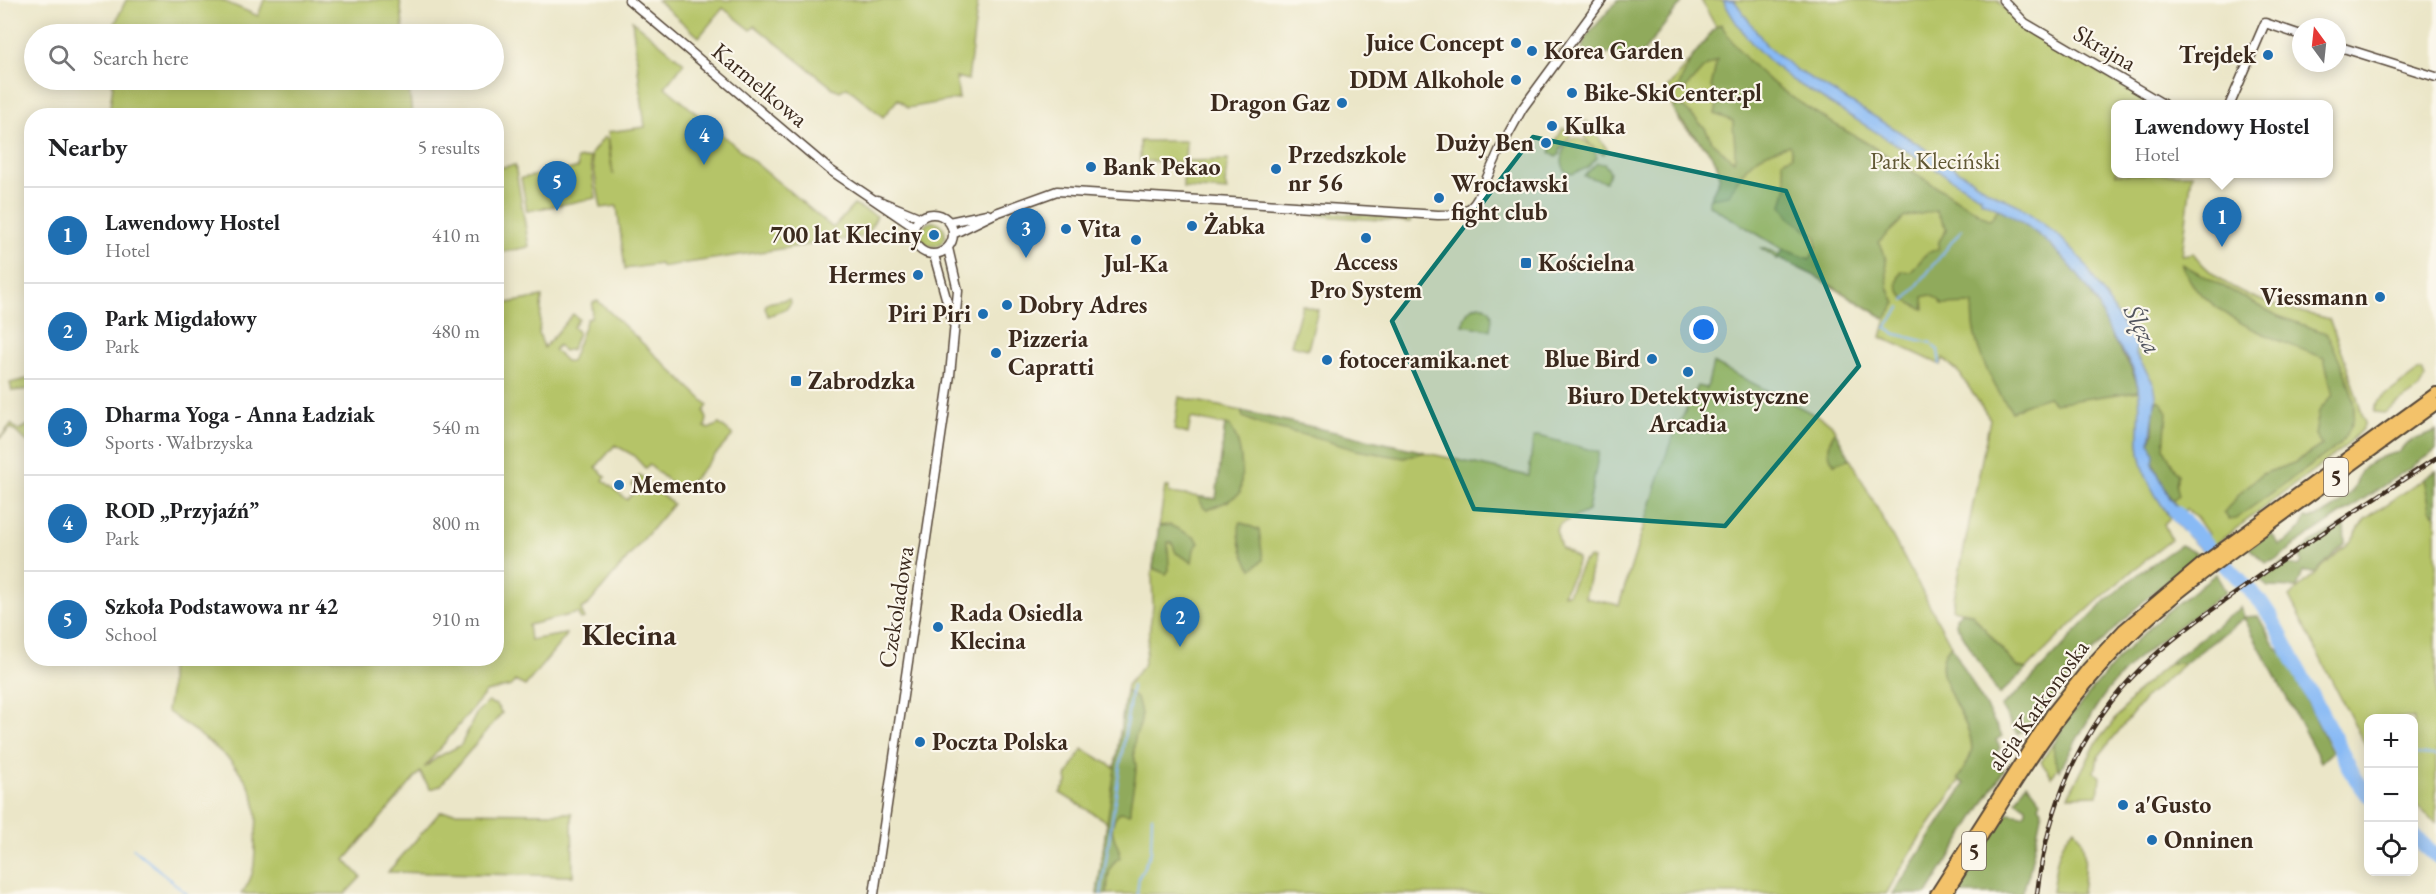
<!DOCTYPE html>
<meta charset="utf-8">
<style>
:root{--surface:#fff;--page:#f2f2f2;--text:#202124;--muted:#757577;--line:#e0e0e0;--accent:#1f6fb2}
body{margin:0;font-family:"EB Garamond",serif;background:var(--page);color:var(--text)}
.controls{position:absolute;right:18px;bottom:18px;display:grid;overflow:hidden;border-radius:12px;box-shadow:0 3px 15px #0003}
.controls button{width:54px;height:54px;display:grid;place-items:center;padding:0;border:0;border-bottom:2px solid var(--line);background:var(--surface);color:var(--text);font:30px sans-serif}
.compass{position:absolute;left:2292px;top:18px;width:54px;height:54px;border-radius:50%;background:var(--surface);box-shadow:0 3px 15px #0003;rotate:345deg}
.you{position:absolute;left:1704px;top:330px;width:21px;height:21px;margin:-15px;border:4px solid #fff;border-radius:50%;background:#1a73e8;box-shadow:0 0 0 9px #1a73e833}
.badge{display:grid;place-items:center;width:39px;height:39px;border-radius:50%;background:var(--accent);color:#fff;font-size:20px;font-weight:700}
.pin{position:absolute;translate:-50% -50px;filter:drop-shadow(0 2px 3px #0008)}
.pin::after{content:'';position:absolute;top:32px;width:21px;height:18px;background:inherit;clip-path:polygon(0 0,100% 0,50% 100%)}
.popup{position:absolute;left:2111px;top:100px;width:222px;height:78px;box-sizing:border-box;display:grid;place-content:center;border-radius:12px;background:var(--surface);filter:drop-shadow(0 2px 4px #0005);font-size:20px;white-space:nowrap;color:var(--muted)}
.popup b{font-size:22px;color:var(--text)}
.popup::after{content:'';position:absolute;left:50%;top:100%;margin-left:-12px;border:12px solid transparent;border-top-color:var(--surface)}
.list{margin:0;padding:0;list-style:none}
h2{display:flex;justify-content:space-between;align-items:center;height:78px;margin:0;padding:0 24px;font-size:26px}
h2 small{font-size:20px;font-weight:400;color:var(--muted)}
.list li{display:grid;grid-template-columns:39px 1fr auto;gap:18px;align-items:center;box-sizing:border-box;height:96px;padding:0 24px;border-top:2px solid var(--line)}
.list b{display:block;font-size:22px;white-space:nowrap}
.list p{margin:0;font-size:20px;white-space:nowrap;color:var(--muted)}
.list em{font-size:20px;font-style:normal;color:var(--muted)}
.icon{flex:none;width:33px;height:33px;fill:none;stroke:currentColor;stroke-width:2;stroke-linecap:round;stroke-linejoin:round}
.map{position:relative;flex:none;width:2436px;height:894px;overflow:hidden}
.search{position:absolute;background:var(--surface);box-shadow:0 3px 15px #0003;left:24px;top:24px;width:480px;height:66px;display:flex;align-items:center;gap:15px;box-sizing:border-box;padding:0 21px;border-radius:33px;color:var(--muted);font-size:22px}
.panel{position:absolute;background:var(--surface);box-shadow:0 3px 15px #0003;left:24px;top:108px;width:480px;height:558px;border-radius:24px}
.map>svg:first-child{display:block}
.green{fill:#b5c467;stroke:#787742;stroke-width:1.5}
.forest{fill:#90aa5c;stroke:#666a3d;stroke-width:1.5}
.water{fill:#88baf5;stroke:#62728a;stroke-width:1.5}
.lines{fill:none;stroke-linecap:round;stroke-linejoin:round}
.stream{stroke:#88baf5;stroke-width:2}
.river{stroke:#88baf5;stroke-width:15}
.minor-casing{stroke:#554638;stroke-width:11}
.major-casing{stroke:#554638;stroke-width:14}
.minor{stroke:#fff;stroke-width:8}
.major{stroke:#f3c26a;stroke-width:10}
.rail-casing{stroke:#3b2a1e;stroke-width:4.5}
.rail{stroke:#fbf7ec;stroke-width:2;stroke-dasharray:7;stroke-linecap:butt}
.marked{fill:#0f766e;fill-opacity:0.2;stroke:#0f766e;stroke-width:4.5;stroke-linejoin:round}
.poi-dot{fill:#1f6fb2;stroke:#fbf7ec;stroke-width:2}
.labels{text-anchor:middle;stroke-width:4.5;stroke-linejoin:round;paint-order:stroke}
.shield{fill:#fbf7ec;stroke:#75685c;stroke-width:1.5}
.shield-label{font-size:22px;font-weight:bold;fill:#3b2a1e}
.poi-label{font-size:24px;font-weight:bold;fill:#3b2a1e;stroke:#fbf7ec;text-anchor:start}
.street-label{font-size:24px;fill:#3b2a1e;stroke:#fbf7ec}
.park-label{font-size:24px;fill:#605834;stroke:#fbf7ec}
.water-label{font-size:26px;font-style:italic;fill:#52555e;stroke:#fbf7ec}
.district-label{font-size:30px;font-weight:bold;fill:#3b2a1e;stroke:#fbf7ec}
</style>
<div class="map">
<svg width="2436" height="894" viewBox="0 0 2436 894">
<rect width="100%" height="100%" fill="#fbf7ec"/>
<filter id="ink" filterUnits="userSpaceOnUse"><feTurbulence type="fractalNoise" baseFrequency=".0167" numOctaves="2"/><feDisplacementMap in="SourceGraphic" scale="12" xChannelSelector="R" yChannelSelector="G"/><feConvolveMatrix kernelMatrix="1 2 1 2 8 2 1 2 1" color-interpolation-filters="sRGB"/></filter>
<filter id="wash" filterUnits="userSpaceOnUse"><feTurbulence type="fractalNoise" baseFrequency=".008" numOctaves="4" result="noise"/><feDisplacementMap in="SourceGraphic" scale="24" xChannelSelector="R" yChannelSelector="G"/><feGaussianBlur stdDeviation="1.35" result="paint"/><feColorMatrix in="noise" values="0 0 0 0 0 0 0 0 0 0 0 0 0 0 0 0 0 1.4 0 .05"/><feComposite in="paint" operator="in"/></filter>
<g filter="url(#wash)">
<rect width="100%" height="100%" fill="#ebe6c8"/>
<path class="green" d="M126 0H221L258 16 264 0H400L404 34H110Z
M657 0H978L968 80 956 77 959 99 908 108 898 99 883 117 847 87 840 91 833 88 755 26 751 30 723 8 699 37Z
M1701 0H1997L2017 22 2042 39 2154 104H2116V174H2192L2182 255 2193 253C2225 296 2280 307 2329 319L2343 354 2365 423 2363 428 2347 445 2214 545 2207 538 2208 534 2197 518 2186 509 2182 513 2170 498 2152 419 2156 396 2139 390C2141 408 2139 424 2139 441 2140 470 2155 495 2170 518L2164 524 2171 540C2119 580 2072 622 2027 669L2017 667 1971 613 1952 609 1990 419 1960 374 1943 358 1941 365 1881 337 1886 319 1815 276 1780 259 1777 260V258L1761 248H1766L1779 255 1782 249 1709 205V200L1720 177 1715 157 1680 122 1668 98 1663 94 1716 27Z
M632 20 684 63 665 87 833 228 854 205 877 216 866 236 661 267 660 264 625 269 617 206 601 208 591 154 604 137 607 139 613 175 608 132 645 127Z
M111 80H408L412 115H109L113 84Z
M1586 121 1608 150 1603 154C1592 148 1578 136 1586 121Z
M1563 128 1571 132V135C1565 142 1561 146 1559 155L1556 157 1550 152Z
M1572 138C1583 137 1595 147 1597 158L1587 168 1572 174 1565 171C1559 159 1562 147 1572 138Z
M1140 141H1186L1185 161 1228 160 1225 184 1227 191 1183 188 1184 162 1140 161Z
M590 157 596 198 527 211 521 178 578 168 577 159Z
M1597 163 1604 164 1610 171 1609 176 1605 182 1584 176Z
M515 165 529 247 497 253V168Z
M1319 212 1409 218 1411 220 1410 222 1319 216Z
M921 234a12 12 0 1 1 24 0a12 12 0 1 1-24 0Z
M542 297 539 333 544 348 573 314 579 319 573 327 578 332 572 349 564 351 558 345 554 350 566 361 571 362 587 319 591 317 593 302 598 301 708 405 704 411 707 419 705 427 709 429 719 424 733 435 682 492 649 465 645 468 633 455 615 445 596 467 606 477 603 480 627 500 636 489 632 485 640 475 646 480 642 485 649 491 656 490 673 504 589 604 581 609 584 618 580 619 578 613 528 625 530 640 566 634V636L525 686 515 681 511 686 486 692 424 768 438 757 461 745 477 712 488 702 496 705 502 713 440 786 430 789 420 772 345 860 361 877 345 894H241C255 877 255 862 255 842 256 831 258 819 256 809 251 764 199 736 167 711L170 693V659L496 658 497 305Z
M789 299 791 303 786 309 768 316 765 307 767 303Z
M1302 305 1318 310 1308 349 1291 345Z
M1479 305C1494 307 1493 317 1490 330L1463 325C1465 313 1468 309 1479 305Z
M1713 363 1831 423 1835 431 1829 443 1834 464 1850 458 1951 645C1921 675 1979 721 1971 754 1969 762 1962 771 1958 779L1960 781 1915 845 1886 894H1097L1107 822 1060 793 1067 783 1066 777 1083 749 1115 768 1127 685 1143 666 1146 653 1153 606 1152 574 1165 487H1169V493L1217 499 1225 425 1191 418 1188 434 1174 430 1179 397 1529 476 1533 438 1539 436 1599 452 1588 511 1560 524 1556 530 1561 548 1578 558 1574 573 1563 594H1568L1583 562 1590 558 1593 559 1585 598 1619 605 1669 446 1697 386 1707 388Z
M2422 371 2425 378 2419 389 2384 413 2374 412 2375 405 2378 401 2417 372Z
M31 378V389L12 391 10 383Z
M11 424 18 430 31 424V445L11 428 0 438Z
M2436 471V823L2414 803V718H2368V751L2289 597 2351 541 2365 519Z
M2169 663H2185L2145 698 2098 757 2095 772 2100 777 2098 795 2068 796 2097 742 2139 690Z
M2053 743 2072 745 2052 777 2041 762Z
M440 812 572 813 573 876 388 872Z
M2075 828C2089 847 2084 872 2082 894L2052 892C2055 871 2057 842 2075 828Z"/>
<path class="forest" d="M1618 0H1684L1634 64 1616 53 1587 55 1582 48 1586 37Z
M1721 24C1753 81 1811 110 1865 142 1907 168 1948 194 1990 220L1999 208C2041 231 2073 262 2097 304 2103 314 2107 326 2112 337 2123 358 2134 367 2139 391L2054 403 2048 397 2023 405 2012 412C1992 385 1968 339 1973 304L1943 305 1938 299 1930 295 1923 297 1924 309C1906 304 1889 288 1902 271L1911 272 1927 253 1938 249 1939 241 1947 229 1936 211 1905 217 1879 242C1893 264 1880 281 1896 303L1886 319 1815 276 1780 259 1777 260 1782 249 1810 259 1816 248V237L1790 218 1782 205 1787 187 1782 161 1792 156 1790 145C1752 156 1748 162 1729 195L1710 198C1713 191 1720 182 1719 175 1718 149 1686 133 1673 109L1676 105 1680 104 1705 128 1713 143 1734 161C1737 149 1733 134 1733 121L1715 114 1718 99 1711 87 1717 60 1704 68 1683 91 1678 88 1691 59 1716 27Z
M2182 264 2278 316 2326 333C2337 353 2356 392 2354 415 2353 427 2346 435 2339 445L2235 519 2229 520 2224 512 2244 489 2262 474 2294 463 2322 445 2315 435 2319 411 2333 395 2324 358C2278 340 2226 324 2193 285 2189 279 2185 271 2182 264Z
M2157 400 2162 402 2167 411 2164 449 2178 474 2176 484 2179 495 2172 500C2161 482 2151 463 2150 442 2150 438 2152 437 2153 433 2154 421 2151 411 2157 400Z
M1241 411 1425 452 1404 458 1356 450 1317 438 1259 424 1243 417Z
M1225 425 1230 426C1243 445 1243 471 1240 493L1228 501 1207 510 1204 508 1198 497 1216 499Z
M1835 431 1850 458 1834 464C1825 452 1829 443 1835 431Z
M2436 431V450L2291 548 2279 559 2266 563 2249 548 2268 535 2273 536 2280 545C2293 538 2301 532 2305 517 2319 522 2343 502 2352 491 2357 485 2357 475 2362 470 2373 459 2385 455 2400 452 2411 434 2420 441 2436 431Z
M2436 471V515L2430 509 2424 479Z
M1240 522 1259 530 1263 560 1252 569C1242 556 1237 537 1240 522Z
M2344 524 2345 543 2316 572H2303L2297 588 2268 587 2261 581 2263 576 2284 563 2299 566 2302 562 2300 553 2311 543Z
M1170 525 1196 538 1199 543 1194 549 1192 562 1176 553 1172 543 1168 542 1169 570 1166 574 1153 568 1159 526Z
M2180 545 2200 555C2136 602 2079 662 2031 725L2017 734 2001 707C2041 674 2072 633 2109 598 2131 578 2156 561 2180 545Z
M2216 574 2226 592C2186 622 2139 650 2108 690 2089 715 2075 743 2060 770L2055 761 2053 746 2065 723 2122 654 2164 614Z
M2241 607 2244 617 2258 616 2274 645 2285 656 2332 752 2321 762 2244 618 2185 663H2169Z
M1962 612 1971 613 2017 667 2027 669 1999 695 1956 624V617Z
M1951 645 2002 736 1996 740 2000 748 1993 757 2004 770 1927 894H1893L1965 784 1958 779C1962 772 1968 763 1971 754 1979 722 1921 675 1951 645Z
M1126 691 1137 699C1148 729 1134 725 1134 748 1133 755 1136 761 1136 767 1136 783 1129 798 1130 814L1120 812C1102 832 1121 842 1120 857 1107 865 1108 881 1107 894H1097Z
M2027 783 2041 801 2039 806 2042 810 2029 873 2022 894H1955L2008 813 2023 815 2026 812V807L2016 800Z"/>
<path class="water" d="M1723 0H1734L1767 46 1795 69 1895 129 1989 191 2018 205 2059 236 2083 261 2131 338 2137 342 2135 353 2154 384 2156 396 2150 443 2154 455 2153 464 2170 498 2192 524 2183 531C2160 507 2141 477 2139 443 2138 419 2143 400 2135 375 2131 361 2119 349 2112 336 2106 326 2103 314 2097 303 2069 256 2030 221 1980 200L1981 197 1792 80C1761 56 1741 35 1723 0Z
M2197 528 2214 545 2204 553 2187 535Z"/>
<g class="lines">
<path class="stream" d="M1905 301 1962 229
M1901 307 1885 328 1896 334 1931 343
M1933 346 1938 350 1940 364
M2342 753H2351
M2414 754 2436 755
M133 848 187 894
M1101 894 1132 686
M1137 894 1139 877 1151 852 1152 816"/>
<path class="river" d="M2176 513 2261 602 2271 617 2356 779 2368 795
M2414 836 2436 856"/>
</g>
</g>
<g filter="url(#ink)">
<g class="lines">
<defs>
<path id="minor" d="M629 0 830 170 914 227
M2003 0 2025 23 2163 104
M2337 46 2436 77
M2230 104 2265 23 2301 35
M877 200 921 218
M913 234a20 20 0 1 1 40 0a20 20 0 1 1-40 0Z
M949 222 987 214
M953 234 996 213 1057 191 1438 215C1455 215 1469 215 1478 198L1499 151 1522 109 1602 0
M934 255 953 323
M874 894 950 375 958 291 948 248"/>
<path id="major" d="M1936 894 2052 713 2087 669 2124 629 2200 565 2436 393
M1946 894C1996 816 2042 732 2105 663 2153 608 2213 566 2271 524 2326 484 2381 444 2436 404"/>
</defs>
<use href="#minor" class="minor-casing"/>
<use href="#major" class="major-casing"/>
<use href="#minor" class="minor"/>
<use href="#major" class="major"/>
<defs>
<path id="rail" d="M2037 894C2047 808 2080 728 2142 667 2173 637 2208 612 2243 588 2306 542 2371 501 2436 458"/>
</defs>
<use href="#rail" class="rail-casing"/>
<use href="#rail" class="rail"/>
</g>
</g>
<path class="marked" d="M1533 137 1786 191 1859 366 1725 526 1474 509 1392 321Z"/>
<g class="poi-dot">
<circle cx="1516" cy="43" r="6"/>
<circle cx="1532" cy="51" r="6"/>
<circle cx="2268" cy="55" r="6"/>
<circle cx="1516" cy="80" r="6"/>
<circle cx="1572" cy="93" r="6"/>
<circle cx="1342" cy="103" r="6"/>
<circle cx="1552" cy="126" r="6"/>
<circle cx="1546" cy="143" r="6"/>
<circle cx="1091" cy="167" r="6"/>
<circle cx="1276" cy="169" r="6"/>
<circle cx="1439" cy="198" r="6"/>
<circle cx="1192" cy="226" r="6"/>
<circle cx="1066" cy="229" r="6"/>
<circle cx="934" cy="235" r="6"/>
<circle cx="1366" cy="238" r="6"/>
<circle cx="1136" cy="240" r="6"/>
<rect x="1520" y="257" width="12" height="12" rx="3"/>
<circle cx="918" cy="275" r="6"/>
<circle cx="2380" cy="297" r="6"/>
<circle cx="1007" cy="305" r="6"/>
<circle cx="983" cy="314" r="6"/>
<circle cx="996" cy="353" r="6"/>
<circle cx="1652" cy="359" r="6"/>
<circle cx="1327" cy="360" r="6"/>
<circle cx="1688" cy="372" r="6"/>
<rect x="790" y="375" width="12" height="12" rx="3"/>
<circle cx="619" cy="485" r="6"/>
<circle cx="938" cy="627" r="6"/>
<circle cx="920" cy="742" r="6"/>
<circle cx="2123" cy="805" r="6"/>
<circle cx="2152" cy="840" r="6"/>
</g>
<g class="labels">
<g class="shield">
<rect x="2324" y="458" width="24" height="38" rx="4.5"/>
<rect x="1962" y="832" width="24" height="38" rx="4.5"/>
</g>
<g class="shield-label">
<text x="2336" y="485">5</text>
<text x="1974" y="859">5</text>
</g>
<g class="poi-label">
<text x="1504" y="51" text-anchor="end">Juice Concept</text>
<text x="1544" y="59">Korea Garden</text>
<text x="2256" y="63" text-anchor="end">Trejdek</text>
<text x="1504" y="88" text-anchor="end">DDM Alkohole</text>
<text x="1584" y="101">Bike-SkiCenter.pl</text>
<text x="1330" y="111" text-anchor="end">Dragon Gaz</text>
<text x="1564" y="134">Kulka</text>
<text x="1534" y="151" text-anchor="end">Duży Ben</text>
<text x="1288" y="163">Przedszkole<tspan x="1288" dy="28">nr 56</tspan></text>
<text x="1103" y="175">Bank Pekao</text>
<text x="1451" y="192">Wrocławski<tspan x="1451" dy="28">fight club</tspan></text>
<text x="1204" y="234">Żabka</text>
<text x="1078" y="237">Vita</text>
<text x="922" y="243" text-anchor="end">700 lat Kleciny</text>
<text x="1366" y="270" text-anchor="middle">Access<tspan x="1366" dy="28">Pro System</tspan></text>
<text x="1538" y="271">Kościelna</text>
<text x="1136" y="272" text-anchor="middle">Jul-Ka</text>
<text x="906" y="283" text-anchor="end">Hermes</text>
<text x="2368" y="305" text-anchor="end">Viessmann</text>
<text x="1019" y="313">Dobry Adres</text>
<text x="971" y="322" text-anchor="end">Piri Piri</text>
<text x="1008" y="347">Pizzeria<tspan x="1008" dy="28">Capratti</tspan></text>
<text x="1640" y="367" text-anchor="end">Blue Bird</text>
<text x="1339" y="368">fotoceramika.net</text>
<text x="808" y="389">Zabrodzka</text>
<text x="1688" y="404" text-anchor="middle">Biuro Detektywistyczne<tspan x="1688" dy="28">Arcadia</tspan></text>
<text x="631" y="493">Memento</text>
<text x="950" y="621">Rada Osiedla<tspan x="950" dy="28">Klecina</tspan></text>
<text x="932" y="750">Poczta Polska</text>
<text x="2135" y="813">a'Gusto</text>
<text x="2164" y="848">Onninen</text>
</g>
<g class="street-label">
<text transform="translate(2105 48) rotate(30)" y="8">Skrajna</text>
<text transform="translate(760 85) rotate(40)" y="8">Karmelkowa</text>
<text transform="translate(896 607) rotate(-81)" y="8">Czekoladowa</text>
<text transform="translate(2038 705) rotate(-54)" y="8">aleja Karkonoska</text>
</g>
<g class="park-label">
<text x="1935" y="169">Park Kleciński</text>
</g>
<g class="water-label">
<text transform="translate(2143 329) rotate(63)" y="9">Ślęza</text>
</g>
<g class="district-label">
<text x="629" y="645">Klecina</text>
</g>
</g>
</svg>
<div class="controls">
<button>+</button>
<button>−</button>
<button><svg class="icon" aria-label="locate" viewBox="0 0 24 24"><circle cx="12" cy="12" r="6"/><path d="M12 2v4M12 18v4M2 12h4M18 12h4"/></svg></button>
</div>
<svg class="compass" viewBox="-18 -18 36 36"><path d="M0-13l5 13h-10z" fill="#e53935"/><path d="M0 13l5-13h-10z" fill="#757577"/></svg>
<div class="you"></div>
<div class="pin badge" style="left:2222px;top:247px">1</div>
<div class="popup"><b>Lawendowy Hostel</b>Hotel</div>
<div class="pin badge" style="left:1180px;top:647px">2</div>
<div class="pin badge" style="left:1026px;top:258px">3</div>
<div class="pin badge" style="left:704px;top:165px">4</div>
<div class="pin badge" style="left:557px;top:211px">5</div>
<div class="search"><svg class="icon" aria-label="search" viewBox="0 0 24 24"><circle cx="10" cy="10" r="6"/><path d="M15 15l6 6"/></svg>Search here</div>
<section class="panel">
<h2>Nearby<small>5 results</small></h2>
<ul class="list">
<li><span class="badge">1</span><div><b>Lawendowy Hostel</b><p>Hotel</p></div><em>410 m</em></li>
<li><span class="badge">2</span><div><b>Park Migdałowy</b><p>Park</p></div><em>480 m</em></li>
<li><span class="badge">3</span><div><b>Dharma Yoga - Anna Ładziak</b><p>Sports · Wałbrzyska</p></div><em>540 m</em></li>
<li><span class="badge">4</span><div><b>ROD „Przyjaźń”</b><p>Park</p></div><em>800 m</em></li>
<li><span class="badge">5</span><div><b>Szkoła Podstawowa nr 42</b><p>School</p></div><em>910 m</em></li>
</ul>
</section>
</div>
